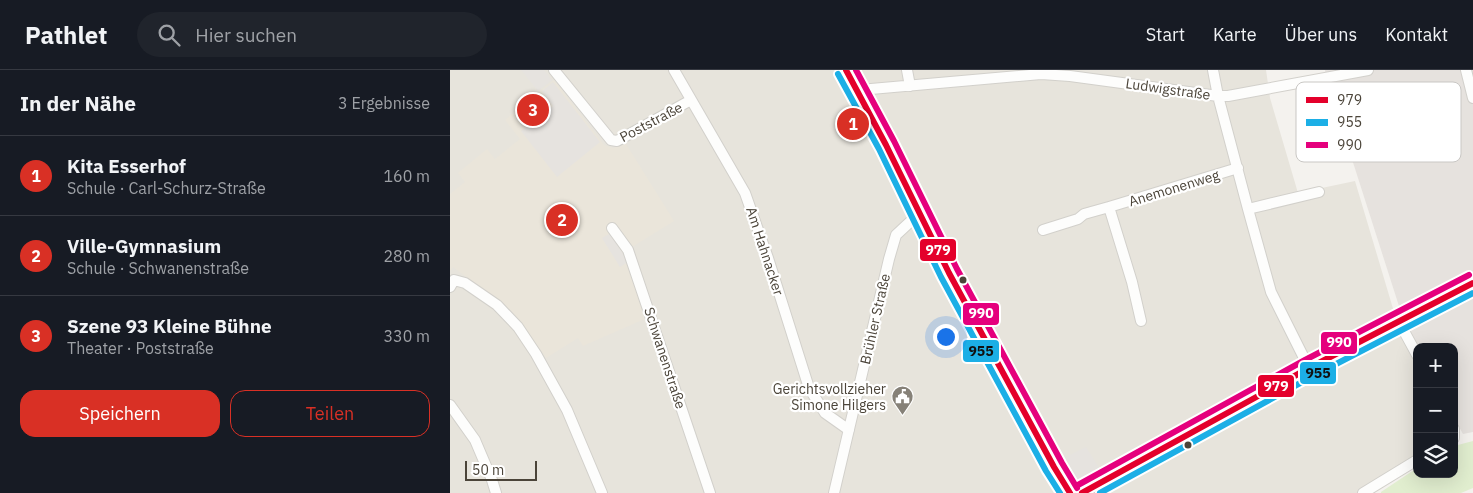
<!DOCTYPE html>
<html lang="de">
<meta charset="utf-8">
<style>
:root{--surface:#171b24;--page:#20242c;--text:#f1f3f6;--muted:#9ea1a6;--line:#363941;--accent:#d93025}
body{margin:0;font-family:"IBM Plex Sans",sans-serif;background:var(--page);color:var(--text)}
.controls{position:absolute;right:15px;bottom:15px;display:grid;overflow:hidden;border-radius:10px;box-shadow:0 5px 20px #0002}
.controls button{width:45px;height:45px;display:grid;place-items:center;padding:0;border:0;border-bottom:1px solid var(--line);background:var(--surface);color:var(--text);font:25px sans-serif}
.scale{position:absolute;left:15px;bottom:12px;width:72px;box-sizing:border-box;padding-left:5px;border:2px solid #4b4439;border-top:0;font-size:14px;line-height:18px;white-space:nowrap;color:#4b4439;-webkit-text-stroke:4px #fff;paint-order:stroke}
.you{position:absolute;left:495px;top:266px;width:18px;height:18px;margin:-12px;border:4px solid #fff;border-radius:50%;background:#1a73e8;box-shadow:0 0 0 8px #1a73e833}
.badge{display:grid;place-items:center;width:32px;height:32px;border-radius:50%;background:var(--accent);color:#fff;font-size:16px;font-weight:700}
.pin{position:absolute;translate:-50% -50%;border:2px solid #fff;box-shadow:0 1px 5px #0006}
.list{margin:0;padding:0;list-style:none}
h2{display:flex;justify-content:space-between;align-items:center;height:65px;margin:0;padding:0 20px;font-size:21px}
h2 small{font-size:16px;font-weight:400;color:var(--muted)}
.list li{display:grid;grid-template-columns:32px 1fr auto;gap:15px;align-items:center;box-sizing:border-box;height:80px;padding:0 20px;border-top:1px solid var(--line)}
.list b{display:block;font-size:19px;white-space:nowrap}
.list p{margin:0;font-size:16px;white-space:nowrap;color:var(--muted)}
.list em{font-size:16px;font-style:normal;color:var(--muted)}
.actions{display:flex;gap:10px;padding:15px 20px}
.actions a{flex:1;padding:11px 0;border:1px solid var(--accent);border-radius:15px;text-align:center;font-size:18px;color:var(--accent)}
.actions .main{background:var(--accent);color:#fff}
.icon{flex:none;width:28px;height:28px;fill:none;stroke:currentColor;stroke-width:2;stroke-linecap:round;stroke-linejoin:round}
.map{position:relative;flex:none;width:1023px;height:423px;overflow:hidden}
header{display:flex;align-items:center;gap:30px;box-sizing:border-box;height:70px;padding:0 25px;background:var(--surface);border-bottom:1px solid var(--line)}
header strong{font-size:24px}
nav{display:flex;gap:28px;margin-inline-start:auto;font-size:18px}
.search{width:350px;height:45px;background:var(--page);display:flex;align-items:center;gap:12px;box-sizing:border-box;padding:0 18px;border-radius:28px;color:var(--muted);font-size:19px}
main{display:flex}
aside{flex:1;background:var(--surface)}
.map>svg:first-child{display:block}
.residential{fill:#e7e4dc}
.industrial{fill:#e6e2de}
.education{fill:#eae5da}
.green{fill:#e1eecf}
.parking{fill:#e6e3df}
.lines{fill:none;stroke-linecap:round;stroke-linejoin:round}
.street-casing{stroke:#d2d0cb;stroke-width:12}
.secondary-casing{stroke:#d3cfc5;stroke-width:16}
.street{stroke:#fdfdfc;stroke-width:10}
.secondary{stroke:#f7f6f1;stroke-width:14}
.bus-1-casing{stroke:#fff;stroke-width:10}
.bus-2-casing{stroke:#fff;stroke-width:10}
.bus-3-casing{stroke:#fff;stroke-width:10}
.bus-1{stroke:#e4002b;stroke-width:6}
.bus-2{stroke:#1cafe6;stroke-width:6}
.bus-3{stroke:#e5007d;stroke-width:6}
.bus-dot{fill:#4b4439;stroke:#fff;stroke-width:2}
.labels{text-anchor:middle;stroke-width:4.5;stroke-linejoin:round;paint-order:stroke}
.street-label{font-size:14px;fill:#4b4439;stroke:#fff}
.poi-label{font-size:14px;fill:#4b4439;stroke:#fff;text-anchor:end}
.key{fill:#fff;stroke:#c9c7c4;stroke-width:1}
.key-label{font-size:14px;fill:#4b4439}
.line-badge{stroke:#fff;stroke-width:2}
.badge-label{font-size:14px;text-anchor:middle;font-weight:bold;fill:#fff}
.pale-badge-label{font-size:14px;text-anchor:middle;font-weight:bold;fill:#111}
</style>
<header>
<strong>Pathlet</strong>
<div class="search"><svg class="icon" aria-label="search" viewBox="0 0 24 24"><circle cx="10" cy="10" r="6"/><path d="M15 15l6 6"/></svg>Hier suchen</div>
<nav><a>Start</a><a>Karte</a><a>Über uns</a><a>Kontakt</a></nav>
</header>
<main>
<aside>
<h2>In der Nähe<small>3 Ergebnisse</small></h2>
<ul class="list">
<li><span class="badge">1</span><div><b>Kita Esserhof</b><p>Schule · Carl-Schurz-Straße</p></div><em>160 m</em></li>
<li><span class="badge">2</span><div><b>Ville-Gymnasium</b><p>Schule · Schwanenstraße</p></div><em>280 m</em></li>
<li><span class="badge">3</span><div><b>Szene 93 Kleine Bühne</b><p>Theater · Poststraße</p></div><em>330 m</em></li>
</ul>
<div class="actions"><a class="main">Speichern</a><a>Teilen</a></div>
</aside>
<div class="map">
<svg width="1023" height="423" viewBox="0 0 1023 423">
<rect width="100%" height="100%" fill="#f4f2ee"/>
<path class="residential" d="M0 0H816L820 28 848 123 905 111 950 262 967 294V388L917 423H0Z"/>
<path class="industrial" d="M875 0H1023V362L1013 364 1004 348V277H967L956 258 876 8Z"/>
<path class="education" d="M104 10 154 75 163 78 176 74 224 151 174 182 197 248 133 276 128 268 96 288 72 253 59 239 3 197 0 201V124L15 112 8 103 37 79 45 89 70 69 55 50Z"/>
<path class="green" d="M1023 371V418L1011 423H931V422L967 398V404H1004V376Z"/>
<path class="parking" d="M71 0H94L102 10 88 21Z
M103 12 150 72 107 107 71 61 103 36 92 21Z
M161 163 178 192 170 197 152 168Z
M636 377 650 399 627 411 618 404 610 390Z"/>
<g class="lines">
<defs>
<path id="street" d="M104 0 161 70 167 71 241 30
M224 0 295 123 318 188 359 318 375 343 399 360
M457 0 460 16
M763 0 768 26 798 139 821 222 859 298
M1016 0 1023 28
M409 23 421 19 591 4 620 6 768 26H778L918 0
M659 137 682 212 691 251
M798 139 869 122
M162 158 178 180 260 423
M593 160 628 149 634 144 659 137 788 98
M0 217 4 210 15 213 47 235 68 257 86 284 117 340 152 423
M949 252 967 285
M0 335 25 370 42 410 46 423
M1004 359V368
M384 423 439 189 446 165 461 151 470 146
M632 423 859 298 1023 213
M913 423 967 390"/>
<path id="secondary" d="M396 0C434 66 465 135 499 203 533 268 569 332 604 397L620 423"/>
</defs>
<use href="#street" class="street-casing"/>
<use href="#secondary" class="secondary-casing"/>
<use href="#street" class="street"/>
<use href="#secondary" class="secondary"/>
<defs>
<path id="bus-1" d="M396 0 436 75 499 203 604 397 620 423
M632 423 859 298 1023 213"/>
<path id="bus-2" d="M388 4 429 79 491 207 596 401 610 423
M650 423 863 306 1023 223"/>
<path id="bus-3" d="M406 0 444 71 507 199 612 393 627 418
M628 415 855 290 1019 205"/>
</defs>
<use href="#bus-1" class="bus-1-casing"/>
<use href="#bus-2" class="bus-2-casing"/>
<use href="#bus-3" class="bus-3-casing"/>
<use href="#bus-1" class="bus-1"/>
<use href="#bus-2" class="bus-2"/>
<use href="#bus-3" class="bus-3"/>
</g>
<defs>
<symbol id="civic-pin" viewBox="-11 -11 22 30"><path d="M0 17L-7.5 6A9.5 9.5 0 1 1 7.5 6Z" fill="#868178" stroke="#fff"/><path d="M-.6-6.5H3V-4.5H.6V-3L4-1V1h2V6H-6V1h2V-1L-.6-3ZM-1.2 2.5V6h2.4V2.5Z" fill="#fff"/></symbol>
</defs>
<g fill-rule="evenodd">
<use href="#civic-pin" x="440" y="314" width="25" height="34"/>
</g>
<g class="bus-dot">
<circle cx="513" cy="210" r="4.5"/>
<circle cx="738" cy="375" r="4.5"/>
</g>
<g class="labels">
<g class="street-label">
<text transform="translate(718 19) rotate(8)" y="5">Ludwigstraße</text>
<text transform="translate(201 52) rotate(-28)" y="5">Poststraße</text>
<text transform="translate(724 118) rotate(-17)" y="5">Anemonenweg</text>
<text transform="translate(315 181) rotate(72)" y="5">Am Hahnacker</text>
<text transform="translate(425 249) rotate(-77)" y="5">Brühler Straße</text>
<text transform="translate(215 288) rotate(72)" y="5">Schwanenstraße</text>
</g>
<g class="poi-label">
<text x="436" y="324">Gerichtsvollzieher<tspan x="436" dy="16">Simone Hilgers</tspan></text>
</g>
</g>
<rect x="846" y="12" width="165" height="80" rx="8" class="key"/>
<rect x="856" y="27" width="22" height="6" fill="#e4002b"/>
<rect x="856" y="49" width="22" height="7" fill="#1cafe6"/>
<rect x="856" y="72" width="22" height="6" fill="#e5007d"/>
<g class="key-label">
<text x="887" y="35">979</text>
<text x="887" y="57">955</text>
<text x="887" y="80">990</text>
</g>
<g class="line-badge">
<rect x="469" y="168" width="38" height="24" rx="5" fill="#e4002b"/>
<rect x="512" y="232" width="38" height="24" rx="5" fill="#e5007d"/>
<rect x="870" y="261" width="38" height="24" rx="5" fill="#e5007d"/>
<rect x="512" y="269" width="38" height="24" rx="5" fill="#1cafe6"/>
<rect x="849" y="291" width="38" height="24" rx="5" fill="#1cafe6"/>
<rect x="807" y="304" width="38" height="24" rx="5" fill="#e4002b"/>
</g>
<g class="badge-label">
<text x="488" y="185">979</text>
<text x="531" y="248">990</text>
<text x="889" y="277">990</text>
<text x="826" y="321">979</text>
</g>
<g class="pale-badge-label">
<text x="531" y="286">955</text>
<text x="868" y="308">955</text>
</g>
</svg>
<div class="controls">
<button>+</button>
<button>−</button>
<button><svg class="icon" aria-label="layers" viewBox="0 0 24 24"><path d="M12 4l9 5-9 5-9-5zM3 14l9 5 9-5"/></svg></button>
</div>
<div class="scale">50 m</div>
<div class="you"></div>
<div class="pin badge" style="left:403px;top:54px">1</div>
<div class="pin badge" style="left:112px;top:150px">2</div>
<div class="pin badge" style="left:83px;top:40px">3</div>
</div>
</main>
